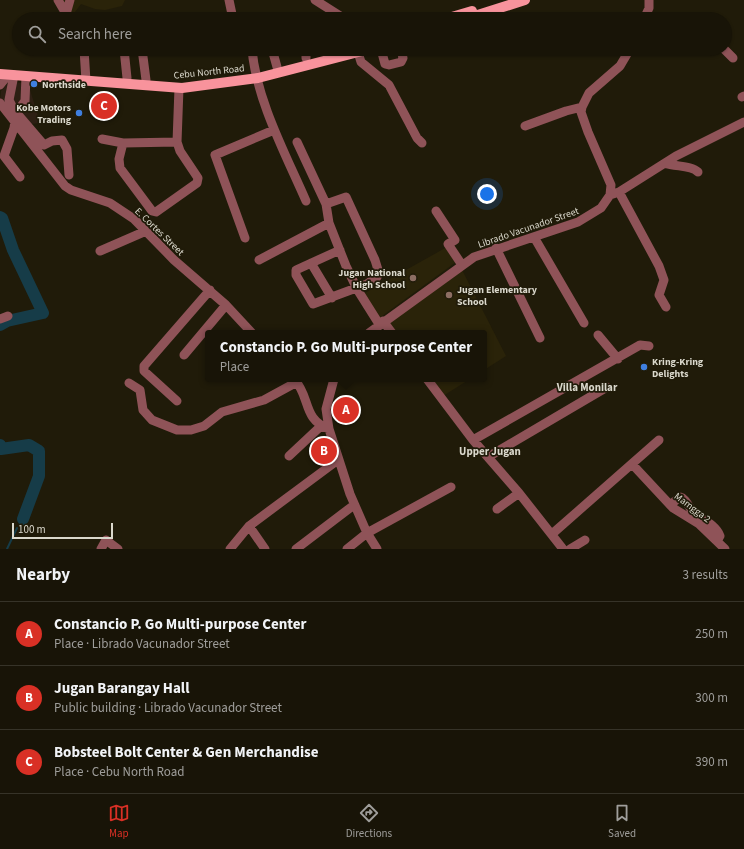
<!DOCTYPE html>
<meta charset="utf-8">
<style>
:root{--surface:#181407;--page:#252115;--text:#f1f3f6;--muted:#9f9e9b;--line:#363328;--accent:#d93025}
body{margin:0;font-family:"Source Sans 3",sans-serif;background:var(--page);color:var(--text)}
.scale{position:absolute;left:12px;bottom:10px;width:101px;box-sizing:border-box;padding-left:4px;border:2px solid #dad8cc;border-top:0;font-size:11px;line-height:14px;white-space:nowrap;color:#dad8cc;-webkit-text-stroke:3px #201b09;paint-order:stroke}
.you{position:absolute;left:487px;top:194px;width:14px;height:14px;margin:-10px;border:3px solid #fff;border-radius:50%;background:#1a73e8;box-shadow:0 0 0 6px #1a73e833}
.badge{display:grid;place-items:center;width:26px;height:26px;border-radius:50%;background:var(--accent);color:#fff;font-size:13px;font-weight:700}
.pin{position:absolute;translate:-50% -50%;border:2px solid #fff;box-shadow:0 1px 4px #0006}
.popup{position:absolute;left:205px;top:330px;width:282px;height:52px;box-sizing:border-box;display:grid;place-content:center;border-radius:4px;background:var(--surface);filter:drop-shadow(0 1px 3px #0005);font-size:13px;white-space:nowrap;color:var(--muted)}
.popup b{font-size:15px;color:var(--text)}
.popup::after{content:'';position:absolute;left:50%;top:100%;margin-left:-8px;border:8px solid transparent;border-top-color:var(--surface)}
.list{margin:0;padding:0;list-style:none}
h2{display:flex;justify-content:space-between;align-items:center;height:52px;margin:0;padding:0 16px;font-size:17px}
h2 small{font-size:13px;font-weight:400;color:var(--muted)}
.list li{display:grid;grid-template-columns:26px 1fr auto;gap:12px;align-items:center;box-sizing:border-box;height:64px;padding:0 16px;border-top:1px solid var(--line)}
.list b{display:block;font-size:15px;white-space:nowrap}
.list p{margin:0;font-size:13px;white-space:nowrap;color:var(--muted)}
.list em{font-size:13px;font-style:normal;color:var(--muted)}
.icon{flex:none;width:22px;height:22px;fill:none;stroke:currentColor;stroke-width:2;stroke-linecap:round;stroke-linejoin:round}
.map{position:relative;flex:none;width:744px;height:549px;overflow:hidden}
.search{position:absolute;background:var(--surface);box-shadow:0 1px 3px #0004;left:12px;right:12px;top:12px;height:44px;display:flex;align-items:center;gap:10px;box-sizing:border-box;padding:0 14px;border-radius:22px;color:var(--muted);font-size:15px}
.sheet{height:244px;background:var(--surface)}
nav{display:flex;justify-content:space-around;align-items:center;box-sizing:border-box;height:56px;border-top:1px solid var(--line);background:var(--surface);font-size:11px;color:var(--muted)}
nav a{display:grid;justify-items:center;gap:2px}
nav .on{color:var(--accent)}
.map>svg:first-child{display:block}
.commercial{fill:#2d1f13}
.built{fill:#2a2309}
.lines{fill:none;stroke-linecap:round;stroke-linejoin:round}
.stream{stroke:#163c48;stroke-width:2}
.river{stroke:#163c48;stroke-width:12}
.minor{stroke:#8f5358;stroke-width:9}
.major{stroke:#f8939c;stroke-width:10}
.shop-dot{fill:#3f7fe0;stroke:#201b09;stroke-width:1.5}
.education-dot{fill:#8d6e63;stroke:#201b09;stroke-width:1.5}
.labels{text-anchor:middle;stroke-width:3.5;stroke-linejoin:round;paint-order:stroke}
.street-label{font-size:10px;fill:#dad8cc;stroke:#201b09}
.poi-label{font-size:10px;font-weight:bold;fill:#dad8cc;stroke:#201b09;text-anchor:start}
.neighbourhood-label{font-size:11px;font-weight:bold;fill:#dad8cc;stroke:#201b09}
</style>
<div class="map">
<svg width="744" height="549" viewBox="0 0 744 549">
<rect width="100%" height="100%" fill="#201b09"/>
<path class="commercial" d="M9 82 28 83 40 123 23 125 0 100 1 91Z"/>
<path class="built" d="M62 0H125L122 6 105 10 95 9 81 4 72 16Z
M447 247 456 262 378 319 363 294Z
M461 268 506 356 484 370V333H395L387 322Z
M430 379H470L443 396Z"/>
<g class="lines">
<path class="stream" d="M7 549 17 528"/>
<path class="river" d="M0 217 2 218 13 250 43 313 7 321 0 325
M0 445 1 449 29 445 39 451V476L23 519"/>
<path class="minor" d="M58 0 69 19
M229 0 233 19
M315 0 345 19
M66 14 70 0
M644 19 649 8V0
M84 49 86 81
M124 49 127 78
M142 49 146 80
M252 49C256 99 286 155 306 201
M272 49 277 67
M306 49V58
M328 49 329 53
M357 49 361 62 389 85 417 138 422 143
M381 49 385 64 389 65 401 62 403 58 401 49
M724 49 733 58
M14 75 9 100 14 110 44 145 52 141 62 140 67 149 69 175
M0 85 8 75
M742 97 744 96
M0 103 65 186 71 190 110 203 134 219 174 260 226 305 252 333
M22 105 25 101 26 76
M15 121 14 128 4 156 20 177
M525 126 566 111 582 107
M102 139 123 143 177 142
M297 142 326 204 329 223 346 266 357 289 379 324
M123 143 119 159 120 168 152 211 156 212 197 183 198 178 180 151 177 142 179 88
M665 163C675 167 691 165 698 172
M619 192 659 266 664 280 659 295 666 307
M610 195 619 192 676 156 744 122
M326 204 346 197 375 260 379 273 377 277 367 284 313 304 296 275V270L340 250
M436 211 455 240 448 244 462 265
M534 237 584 323
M245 238 215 155 274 130
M496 248 540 338
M100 251 146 231
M259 260 329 223
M311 263 332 298
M0 319 8 316
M383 321 392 333
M369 333 474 257 578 222 601 208 610 195 611 185 588 132 581 112 582 107 589 93 620 66 630 49
M598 335 618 359
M184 355 226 305
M294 379C311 397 302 419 329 429
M334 379 326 409 329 429 350 494 367 533 377 549
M427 379 473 440 519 493 563 549
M129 383 140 390 143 410 152 420 177 430H191L204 426 222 412 264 400 297 382
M177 401 144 371V366L210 290
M473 440 640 345 649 346
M289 456 321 426
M488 457 607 387
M632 464 673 508 699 524 725 549
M670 505 680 497C686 498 689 508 694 513 702 519 716 525 720 536L717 541
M497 509 519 493
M249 526 265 549
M552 534 659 440
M101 549 106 540 118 549
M230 549 249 526 338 460
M296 549 354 505
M347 549 367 533 451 487
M570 549 585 540"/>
<path class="major" d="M445 19 472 11
M465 19 525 0
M0 74 182 88 258 78 370 49"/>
</g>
<g class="shop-dot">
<circle cx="34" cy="84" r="4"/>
<circle cx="79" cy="113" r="4"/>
<circle cx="644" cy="367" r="4"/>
</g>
<g class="education-dot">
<circle cx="413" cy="278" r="4"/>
<circle cx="449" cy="295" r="4"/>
</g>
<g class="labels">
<g class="street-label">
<text transform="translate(209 71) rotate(-6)" y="4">Cebu North Road</text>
<text transform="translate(528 227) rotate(-19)" y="4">Librado Vacunador Street</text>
<text transform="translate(160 231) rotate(44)" y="4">E. Cortes Street</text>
<text transform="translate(693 507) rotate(37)" y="4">Mamgga 2</text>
</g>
<g class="poi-label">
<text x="42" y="88">Northside</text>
<text x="71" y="111" text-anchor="end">Kobe Motors<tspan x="71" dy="12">Trading</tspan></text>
<text x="405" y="276" text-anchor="end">Jugan National<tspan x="405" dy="12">High School</tspan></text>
<text x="457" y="293">Jugan Elementary<tspan x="457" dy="12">School</tspan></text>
<text x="652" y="365">Kring-Kring<tspan x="652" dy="12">Delights</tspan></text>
</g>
<g class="neighbourhood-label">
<text x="587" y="391">Villa Monilar</text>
<text x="490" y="455">Upper Jugan</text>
</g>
</g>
</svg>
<div class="scale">100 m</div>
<div class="you"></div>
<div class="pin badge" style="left:346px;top:410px">A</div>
<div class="popup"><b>Constancio P. Go Multi-purpose Center</b>Place</div>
<div class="pin badge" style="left:324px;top:451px">B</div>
<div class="pin badge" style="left:104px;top:106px">C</div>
<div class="search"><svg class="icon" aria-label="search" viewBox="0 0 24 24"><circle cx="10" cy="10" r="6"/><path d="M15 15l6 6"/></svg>Search here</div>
</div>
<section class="sheet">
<h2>Nearby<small>3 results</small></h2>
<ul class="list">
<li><span class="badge">A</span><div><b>Constancio P. Go Multi-purpose Center</b><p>Place · Librado Vacunador Street</p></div><em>250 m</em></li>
<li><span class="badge">B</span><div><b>Jugan Barangay Hall</b><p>Public building · Librado Vacunador Street</p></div><em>300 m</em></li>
<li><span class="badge">C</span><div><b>Bobsteel Bolt Center &amp; Gen Merchandise</b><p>Place · Cebu North Road</p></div><em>390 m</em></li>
</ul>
</section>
<nav>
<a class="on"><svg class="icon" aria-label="map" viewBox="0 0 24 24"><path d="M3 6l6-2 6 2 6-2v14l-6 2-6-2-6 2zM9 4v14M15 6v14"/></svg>Map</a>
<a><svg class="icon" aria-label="directions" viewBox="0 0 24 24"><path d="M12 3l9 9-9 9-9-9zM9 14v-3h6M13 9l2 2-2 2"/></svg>Directions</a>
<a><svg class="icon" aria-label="saved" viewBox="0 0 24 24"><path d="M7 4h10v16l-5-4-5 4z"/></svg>Saved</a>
</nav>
